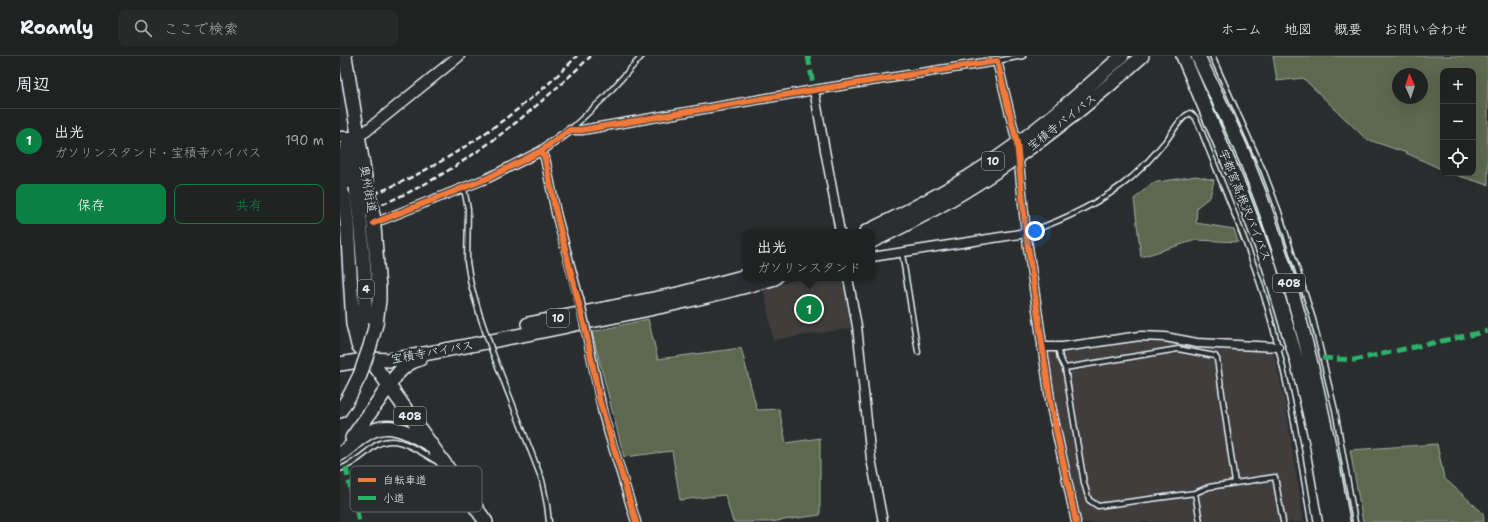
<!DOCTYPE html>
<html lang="ja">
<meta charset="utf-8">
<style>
:root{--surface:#202222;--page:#282a2a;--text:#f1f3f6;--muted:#a2a4a5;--line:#3d3f40;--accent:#0b8043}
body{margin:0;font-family:"Shantell Sans","Klee One",sans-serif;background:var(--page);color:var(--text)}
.controls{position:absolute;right:12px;top:12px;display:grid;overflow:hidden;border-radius:8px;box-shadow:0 4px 16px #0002}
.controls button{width:36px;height:36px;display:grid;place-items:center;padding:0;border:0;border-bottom:1px solid var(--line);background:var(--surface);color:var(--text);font:20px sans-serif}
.compass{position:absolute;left:1052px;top:12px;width:36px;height:36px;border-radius:50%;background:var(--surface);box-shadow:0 4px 16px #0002;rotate:357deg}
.you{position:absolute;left:695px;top:175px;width:14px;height:14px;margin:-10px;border:3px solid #fff;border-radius:50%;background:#1a73e8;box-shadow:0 0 0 6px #1a73e833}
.badge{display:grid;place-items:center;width:26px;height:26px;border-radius:50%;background:var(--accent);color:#fff;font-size:13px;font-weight:700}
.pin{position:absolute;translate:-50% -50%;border:2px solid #fff;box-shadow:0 1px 4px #0006}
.popup{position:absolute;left:403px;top:173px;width:132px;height:52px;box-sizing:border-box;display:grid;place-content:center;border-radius:8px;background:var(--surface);filter:drop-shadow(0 1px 3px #0005);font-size:13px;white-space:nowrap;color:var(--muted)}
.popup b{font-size:15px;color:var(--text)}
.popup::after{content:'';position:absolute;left:50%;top:100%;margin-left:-8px;border:8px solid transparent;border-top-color:var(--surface)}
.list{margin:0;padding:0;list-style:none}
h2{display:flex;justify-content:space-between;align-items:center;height:52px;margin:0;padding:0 16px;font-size:17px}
h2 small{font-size:13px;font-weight:400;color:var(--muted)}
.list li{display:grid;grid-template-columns:26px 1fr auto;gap:12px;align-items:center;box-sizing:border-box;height:64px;padding:0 16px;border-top:1px solid var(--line)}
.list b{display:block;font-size:15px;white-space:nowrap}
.list p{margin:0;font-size:13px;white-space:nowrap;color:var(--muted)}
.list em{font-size:13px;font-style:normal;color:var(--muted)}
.actions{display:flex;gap:8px;padding:12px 16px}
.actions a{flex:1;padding:9px 0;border:1px solid var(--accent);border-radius:8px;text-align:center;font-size:14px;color:var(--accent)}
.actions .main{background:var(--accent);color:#fff}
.icon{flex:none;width:22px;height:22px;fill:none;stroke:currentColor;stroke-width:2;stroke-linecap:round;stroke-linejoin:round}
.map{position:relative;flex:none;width:1148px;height:466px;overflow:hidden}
header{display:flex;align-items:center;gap:24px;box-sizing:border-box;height:56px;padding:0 20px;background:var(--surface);border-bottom:1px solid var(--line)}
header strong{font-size:19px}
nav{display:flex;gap:22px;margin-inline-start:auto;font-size:14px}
.search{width:280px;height:36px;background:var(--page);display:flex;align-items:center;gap:10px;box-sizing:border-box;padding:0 14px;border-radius:8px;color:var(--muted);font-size:15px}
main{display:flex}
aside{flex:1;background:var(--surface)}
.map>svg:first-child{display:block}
.built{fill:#3f3c3c}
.green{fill:#5d684f;stroke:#a2aca4;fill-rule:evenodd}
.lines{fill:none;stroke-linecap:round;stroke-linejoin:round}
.service-casing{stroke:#e8f1f8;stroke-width:7}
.minor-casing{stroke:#e8f1f8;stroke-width:11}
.tertiary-casing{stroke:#e8f1f8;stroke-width:13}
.primary-casing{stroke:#e8f1f8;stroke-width:16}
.trunk-casing{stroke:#e8f1f8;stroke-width:16}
.service{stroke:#2a2d2e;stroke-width:4}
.minor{stroke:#2a2d2e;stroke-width:8}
.tertiary{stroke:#2a2d2e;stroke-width:10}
.primary{stroke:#2a2d2e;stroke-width:13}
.trunk{stroke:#2a2d2e;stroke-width:13}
.rail{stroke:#e8f1f8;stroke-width:2.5;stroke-dasharray:6 3;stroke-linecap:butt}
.service-bridge-casing{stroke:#e8f1f8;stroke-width:7;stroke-linecap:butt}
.minor-bridge-casing{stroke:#e8f1f8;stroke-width:11;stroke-linecap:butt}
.trunk-bridge-casing{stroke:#e8f1f8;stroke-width:16;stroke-linecap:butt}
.service-bridge{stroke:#2a2d2e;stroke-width:4}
.minor-bridge{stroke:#2a2d2e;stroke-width:8}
.trunk-bridge{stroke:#2a2d2e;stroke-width:13}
.quiet{stroke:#2db169;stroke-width:5;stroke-dasharray:10 5;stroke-linecap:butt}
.cycleway-casing{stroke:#2a2d2e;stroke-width:8}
.cycleway{stroke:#f17a3a;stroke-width:6}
.labels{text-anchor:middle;stroke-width:4;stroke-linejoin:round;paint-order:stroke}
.shield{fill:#2a2d2e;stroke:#afb6bb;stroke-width:1}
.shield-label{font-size:11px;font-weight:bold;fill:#e8f1f8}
.street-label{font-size:12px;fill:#e8f1f8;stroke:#2a2d2e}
.key{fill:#2a2d2e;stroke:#63686b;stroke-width:1}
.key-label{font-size:11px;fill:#e8f1f8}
</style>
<header>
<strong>Roamly</strong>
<div class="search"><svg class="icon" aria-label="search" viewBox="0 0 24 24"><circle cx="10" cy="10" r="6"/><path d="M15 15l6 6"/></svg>ここで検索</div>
<nav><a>ホーム</a><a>地図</a><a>概要</a><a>お問い合わせ</a></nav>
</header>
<main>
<aside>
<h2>周辺<small></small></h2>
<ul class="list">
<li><span class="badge">1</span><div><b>出光</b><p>ガソリンスタンド · 宝積寺バイパス</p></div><em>190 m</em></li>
</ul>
<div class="actions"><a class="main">保存</a><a>共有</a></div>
</aside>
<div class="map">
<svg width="1148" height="466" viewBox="0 0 1148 466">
<rect width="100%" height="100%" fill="#2a2d2e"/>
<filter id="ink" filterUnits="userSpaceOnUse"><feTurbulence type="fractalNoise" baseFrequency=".025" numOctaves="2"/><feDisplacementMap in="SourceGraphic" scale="8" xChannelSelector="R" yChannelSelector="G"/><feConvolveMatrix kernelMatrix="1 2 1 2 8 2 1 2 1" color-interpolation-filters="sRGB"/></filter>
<g filter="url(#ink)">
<path class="built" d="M460 222H505L513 272 433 284 424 234Z
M803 283 864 291 922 294 934 298 945 346 964 466H739L715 354 707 295 722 296Z"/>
<path class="green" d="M933 0H1148V129L1109 117H1133V15H1103V114L1064 96 1026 83 963 22 937 25ZM1058 18H1082V42H1058Z
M856 120 874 124 870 141 857 151 856 167 894 173 898 186 856 184 801 201 794 143 812 127Z
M308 263 318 303 401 292 417 354 439 353 446 387 480 382V459L430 466H393L385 439 340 444 332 395 284 401 252 276Z
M1097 388 1104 422 1143 457 1144 466H1023L1010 394Z"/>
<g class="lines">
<defs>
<path id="service" d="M872 0 924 116 939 156 973 263 995 354 1015 466
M657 5 683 0
M231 73 264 42 302 0
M124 133 128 153 127 206 131 229 140 260
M686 177C724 164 761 147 792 121 803 111 814 99 824 87 833 77 838 63 850 57L855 61 859 69C882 129 909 188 927 250 948 321 959 393 971 466
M562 197 578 296
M718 291 720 302 725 312 744 427 749 444 758 450 855 437 869 431 935 421 943 466
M152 295 202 424 207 449 209 466
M725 312 838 293 875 300 877 303 895 427
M0 413C12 409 22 400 32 392 54 374 78 395 98 406
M855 437 860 466"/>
<path id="minor" d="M474 34 500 176
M201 95 205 102 216 157 239 243
M34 167 148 122 201 95 230 74H242L474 34 657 5 677 87 686 177 711 350 736 466
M532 201 686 177
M508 222 517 270 531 403 543 466
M246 274 263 358 296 466
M702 291H723L800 280 825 281 857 287 938 291"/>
<path id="tertiary" d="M0 81H11L25 76 119 0"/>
<path id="primary" d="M526 176C561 159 596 141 630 120 685 86 734 43 782 0
M532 185C630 139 723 73 802 0
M188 268 338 238 406 220
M30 303 50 304C114 293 177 280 241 267 306 254 371 241 435 222
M49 330C57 317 65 307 80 303"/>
<path id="trunk" d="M5 0 26 127
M843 0 900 133 929 210 957 305 976 385 990 466
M858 0C874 35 891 69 906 104 954 220 982 343 1003 466
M12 89 16 131
M4 140V101L9 84
M33 159 39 233V244L36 268
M20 163 25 226V273L29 298
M7 166 13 268 18 289 30 303 146 466
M0 308 30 303
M0 355 10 339 20 319
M12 382 49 330
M0 398C9 393 16 384 25 379 48 363 68 376 89 388"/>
</defs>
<use href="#service" class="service-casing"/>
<use href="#minor" class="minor-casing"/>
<use href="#tertiary" class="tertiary-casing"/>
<use href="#primary" class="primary-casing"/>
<use href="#trunk" class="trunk-casing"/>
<use href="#service" class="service"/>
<use href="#minor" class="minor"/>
<use href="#tertiary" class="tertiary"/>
<use href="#primary" class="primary"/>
<use href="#trunk" class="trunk"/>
<path class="rail" d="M0 149C65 131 125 94 178 53 187 45 197 38 206 30 217 20 227 10 237 0
M0 163C98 135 179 69 251 0"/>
<defs>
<path id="service-bridge" d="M140 260 152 295"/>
<path id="minor-bridge" d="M239 243 246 274"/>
<path id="trunk-bridge" d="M26 127 33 159
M16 131 20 163
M4 140 7 166
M20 319 30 290 36 268"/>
</defs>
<use href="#service-bridge" class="service-bridge-casing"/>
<use href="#minor-bridge" class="minor-bridge-casing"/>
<use href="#trunk-bridge" class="trunk-bridge-casing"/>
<use href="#service-bridge" class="service-bridge"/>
<use href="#minor-bridge" class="minor-bridge"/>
<use href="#trunk-bridge" class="trunk-bridge"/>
<path class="quiet" d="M468 0 474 34
M982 302 1014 304 1148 275
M6 411C9 430 16 447 19 466"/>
<defs>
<path id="cycleway" d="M201 95 205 102 216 157 246 276 260 346 296 466
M34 167 148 122 201 95 230 74H242L474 34 657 5 677 87 686 177 711 350 736 466"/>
</defs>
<use href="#cycleway" class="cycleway-casing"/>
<use href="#cycleway" class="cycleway"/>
</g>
</g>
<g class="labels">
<g class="shield">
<rect x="642" y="96" width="22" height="18" rx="3"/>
<rect x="933" y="218" width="32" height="18" rx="3"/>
<rect x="18" y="224" width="16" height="18" rx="3"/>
<rect x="207" y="253" width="22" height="18" rx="3"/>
<rect x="54" y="351" width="32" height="18" rx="3"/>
</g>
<g class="shield-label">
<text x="653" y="109">10</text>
<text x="949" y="231">408</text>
<text x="26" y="237">4</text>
<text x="218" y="266">10</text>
<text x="70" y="364">408</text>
</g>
<g class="street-label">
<text transform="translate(722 66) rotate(-38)" y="4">宝積寺バイパス</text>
<text transform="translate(28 133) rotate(80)" y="4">奥州街道</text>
<text transform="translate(905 149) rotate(68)" y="4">宇都宮高根沢バイパス</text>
<text transform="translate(92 296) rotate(-10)" y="4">宝積寺バイパス</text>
</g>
</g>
<rect x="10" y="410" width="132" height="46" rx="6" class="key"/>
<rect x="18" y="422" width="18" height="4" fill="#f17a3a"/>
<rect x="18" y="440" width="18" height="4" fill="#2db169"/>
<g class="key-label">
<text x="43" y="428">自転車道</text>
<text x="43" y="446">小道</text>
</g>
</svg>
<div class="controls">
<button>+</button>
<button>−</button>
<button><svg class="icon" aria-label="locate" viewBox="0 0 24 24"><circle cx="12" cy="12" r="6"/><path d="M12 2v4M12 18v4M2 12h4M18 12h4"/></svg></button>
</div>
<svg class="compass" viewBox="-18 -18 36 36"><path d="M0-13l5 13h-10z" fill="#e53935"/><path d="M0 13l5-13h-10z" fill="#a2a4a5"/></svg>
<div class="you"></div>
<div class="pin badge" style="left:469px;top:253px">1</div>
<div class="popup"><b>出光</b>ガソリンスタンド</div>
</div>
</main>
